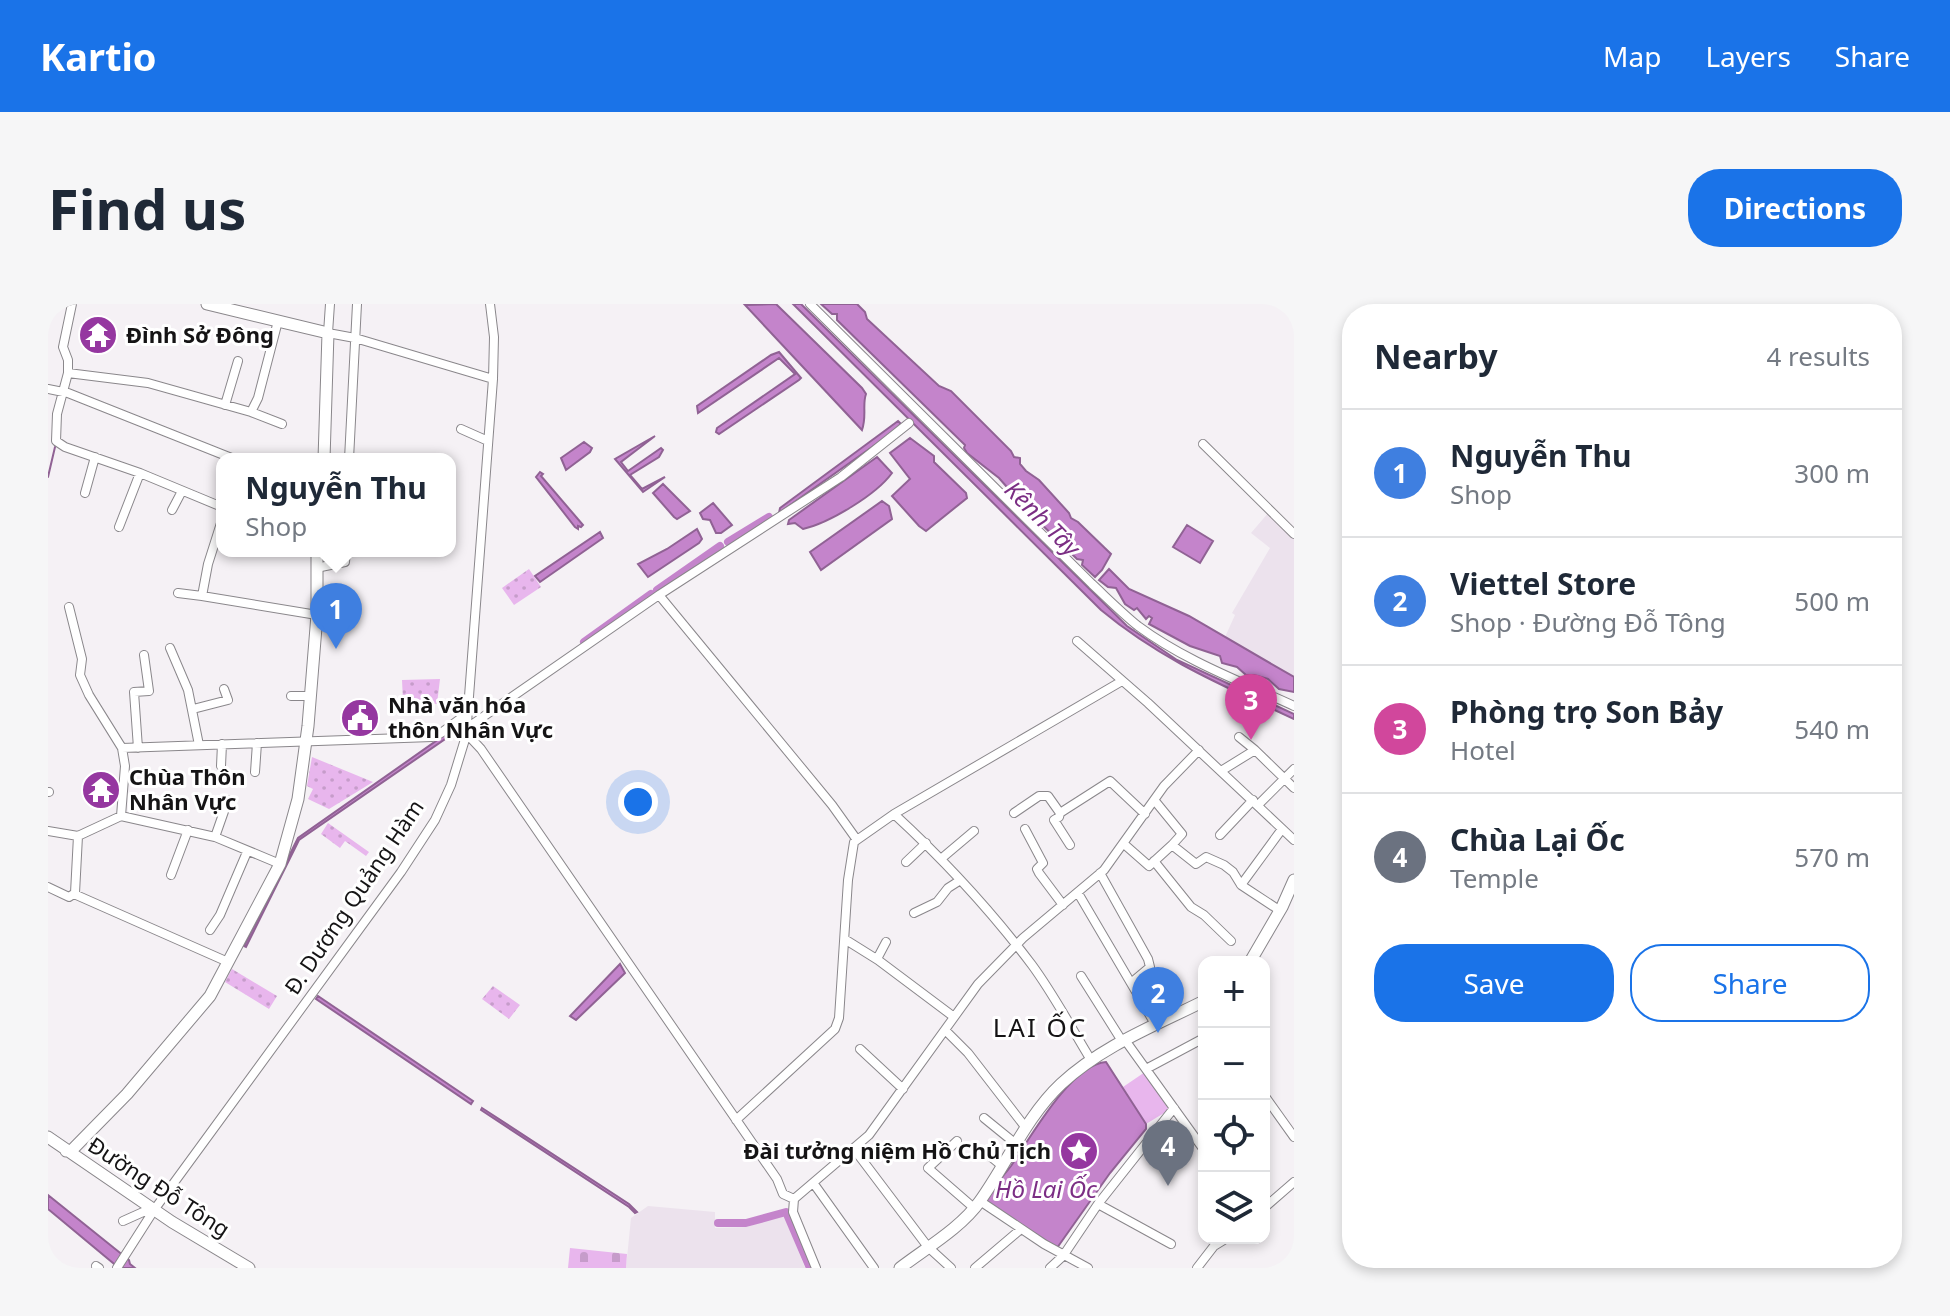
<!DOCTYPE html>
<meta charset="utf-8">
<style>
:root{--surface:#fff;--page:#f6f6f7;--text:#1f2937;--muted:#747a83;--line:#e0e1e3;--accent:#1a73e8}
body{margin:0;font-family:"Noto Sans",sans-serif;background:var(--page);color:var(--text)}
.controls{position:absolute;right:24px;bottom:24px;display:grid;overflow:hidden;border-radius:16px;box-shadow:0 4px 12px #0003}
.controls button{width:72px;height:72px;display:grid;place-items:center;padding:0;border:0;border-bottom:2px solid var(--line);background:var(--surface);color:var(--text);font:40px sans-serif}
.you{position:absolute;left:590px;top:498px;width:28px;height:28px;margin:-20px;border:6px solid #fff;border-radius:50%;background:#1a73e8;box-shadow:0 0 0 12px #1a73e833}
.badge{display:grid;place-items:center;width:52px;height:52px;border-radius:50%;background:var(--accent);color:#fff;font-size:26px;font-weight:700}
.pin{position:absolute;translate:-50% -66px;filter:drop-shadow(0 2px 4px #0008)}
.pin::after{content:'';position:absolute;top:42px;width:28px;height:24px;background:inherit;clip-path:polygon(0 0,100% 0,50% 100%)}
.popup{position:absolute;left:168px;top:149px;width:240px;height:104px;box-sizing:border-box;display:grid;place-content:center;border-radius:16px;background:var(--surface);filter:drop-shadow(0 2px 6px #0005);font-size:26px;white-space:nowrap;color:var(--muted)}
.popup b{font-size:30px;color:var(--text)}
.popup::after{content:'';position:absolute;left:50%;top:100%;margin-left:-16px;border:16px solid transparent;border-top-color:var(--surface)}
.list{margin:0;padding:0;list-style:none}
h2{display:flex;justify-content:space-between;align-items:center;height:104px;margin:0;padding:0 32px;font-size:34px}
h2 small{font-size:26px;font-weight:400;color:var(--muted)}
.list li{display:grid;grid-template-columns:52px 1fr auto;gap:24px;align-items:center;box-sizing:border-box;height:128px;padding:0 32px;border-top:2px solid var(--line)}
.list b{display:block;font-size:30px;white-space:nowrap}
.list p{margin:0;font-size:26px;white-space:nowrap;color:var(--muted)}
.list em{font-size:26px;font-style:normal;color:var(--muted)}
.actions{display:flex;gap:16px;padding:24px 32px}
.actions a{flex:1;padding:18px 0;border:2px solid var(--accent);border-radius:32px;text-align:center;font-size:28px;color:var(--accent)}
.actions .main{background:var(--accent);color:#fff}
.icon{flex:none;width:44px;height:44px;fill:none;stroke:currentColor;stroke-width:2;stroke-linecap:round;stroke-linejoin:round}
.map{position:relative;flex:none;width:1246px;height:964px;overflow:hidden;border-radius:32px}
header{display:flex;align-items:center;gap:48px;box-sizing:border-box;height:112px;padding:0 40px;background:var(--accent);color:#fff}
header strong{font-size:38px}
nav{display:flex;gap:44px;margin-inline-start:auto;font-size:28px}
.intro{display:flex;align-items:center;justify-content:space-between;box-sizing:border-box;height:192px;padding:0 48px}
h1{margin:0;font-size:56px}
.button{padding:20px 36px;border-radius:32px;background:var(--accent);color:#fff;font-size:28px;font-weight:700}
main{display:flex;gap:48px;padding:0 48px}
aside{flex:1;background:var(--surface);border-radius:32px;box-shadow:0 4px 12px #0003}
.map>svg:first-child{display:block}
.built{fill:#ece2ed}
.grass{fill:url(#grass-dots)}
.cemetery{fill:url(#cemetery-stones)}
.pitch{fill:#e8b6ed}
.water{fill:#c484cb;stroke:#906294;stroke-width:2;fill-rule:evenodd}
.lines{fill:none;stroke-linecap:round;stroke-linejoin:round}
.stream{stroke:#906294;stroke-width:2}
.canal{stroke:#c484cb;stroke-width:8}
.minor-casing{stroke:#8a878b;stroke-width:10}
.major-casing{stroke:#8a878b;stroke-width:13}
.minor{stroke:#fff;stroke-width:8}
.major{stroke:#fff;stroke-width:11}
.labels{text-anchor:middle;stroke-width:6;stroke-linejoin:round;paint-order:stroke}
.poi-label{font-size:22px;font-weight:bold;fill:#151415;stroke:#fff;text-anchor:start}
.street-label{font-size:22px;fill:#151415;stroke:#fff}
.water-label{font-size:24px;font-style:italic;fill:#7b2e84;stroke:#fff}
.quarter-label{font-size:26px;letter-spacing:2px;fill:#151415;stroke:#fff}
</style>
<header>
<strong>Kartio</strong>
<nav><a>Map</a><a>Layers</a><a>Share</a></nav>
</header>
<div class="intro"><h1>Find us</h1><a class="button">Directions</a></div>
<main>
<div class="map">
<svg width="1246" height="964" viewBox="0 0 1246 964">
<defs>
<pattern id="grass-dots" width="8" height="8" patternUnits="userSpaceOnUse" patternTransform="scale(2)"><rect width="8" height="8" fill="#e8b6ed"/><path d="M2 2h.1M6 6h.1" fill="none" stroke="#c69cca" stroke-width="1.8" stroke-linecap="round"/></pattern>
<pattern id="cemetery-stones" width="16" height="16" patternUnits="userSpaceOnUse" patternTransform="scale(2)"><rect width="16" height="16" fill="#e8b6ed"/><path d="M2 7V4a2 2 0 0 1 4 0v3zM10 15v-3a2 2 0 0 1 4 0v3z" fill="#c69cca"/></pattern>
</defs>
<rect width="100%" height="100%" fill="#f5f1f5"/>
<path class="built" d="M1221 208 1246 226V373L1177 333 1187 311 1184 309 1222 244 1203 229Z
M600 902 667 908V924L699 923 735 909 757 964H578L583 914Z"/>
<path class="grass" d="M481 265 493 283 466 301 454 284Z
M392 375 389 400 355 397 354 376Z
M264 453 325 478 281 505 260 495 265 485 259 482Z
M280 519 321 548 318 552 297 537 292 544 273 530Z
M184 665 229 692 221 705 177 678Z
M445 682 472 701 461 715 434 695Z"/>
<path class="cemetery" d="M522 944 579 950 578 964H520Z"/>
<path class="pitch" d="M1097 768 1121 806 1098 820 1075 783Z"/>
<path class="water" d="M728 0 814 84 818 90C814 101 819 112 814 126L697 1Z
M745 0H753L1079 322 1129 356 1246 410V415C1176 382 1113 356 1053 306Z
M773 0H809L817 8 819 15 891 82 903 87 963 147 966 153 972 154V160L978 167 991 176 1021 209 1023 214 1030 218 1063 250 1054 266 1047 273 1034 261 1035 256 1029 255 980 207 951 174 919 149 916 144 917 141 789 16V10H784Z
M731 48 753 74 751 76 671 130 668 128 669 124 747 70 731 54 650 109 649 102 723 51Z
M850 117 853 120 841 131 731 209 732 204Z
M607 132 573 158 580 167 613 144 615 146 611 153 582 171 594 185 617 173 595 188 567 155Z
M862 134 886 152V158L918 189 919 194 878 227 871 222 844 192 862 175 842 149Z
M536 138 544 144 542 148 518 166 513 154Z
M829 153 844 169C828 191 781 219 755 225L747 219 740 220 741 216Z
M492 168 495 170 493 172 535 221 533 223 530 222V225L527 223 488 173Z
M615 180 642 207 629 215 626 213 605 189Z
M834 197 841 202 844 215 773 266 762 248Z
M665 199 684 221 673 229H668L662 216 655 215 652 209Z
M1139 221 1165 237 1152 259 1125 243Z
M649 225 654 235 651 239 600 273 590 260 619 245Z
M552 228 555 234 492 278 487 272Z
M1061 265 1081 285 1141 312 1246 373V388L1231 385 1220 375 1206 371H1198L1189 363 1174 359 1172 352 1142 342 1101 320 1104 314 1101 312 1098 315 1089 304 1086 306 1077 300 1068 284 1060 283 1051 276Z
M415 418 416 422 251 536 198 643 196 642 250 534Z
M572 660 577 669 528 716 522 712Z
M270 692 425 797 423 800 268 695Z
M1058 758 1098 820V825L1062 869 1009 944 934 895C943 885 954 874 963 862 981 836 1023 760 1058 758ZM1039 833 1046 838 1047 844 1037 857 1031 859 1023 853V847L1033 834Z
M434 804 581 900 589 908 587 909 581 903 433 806Z
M0 891 81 956 82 960 87 964H71L0 905Z"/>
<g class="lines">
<path class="stream" d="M0 173 7 143"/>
<path class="canal" d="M680 238 721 213
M609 286 672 242
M536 338 603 290
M670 919H698L738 908 762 964"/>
<defs>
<path id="minor" d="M24 0 15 43 20 56V69L9 110 8 137 17 143 92 169 174 203
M282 0 280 29 307 34 445 75
M762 0 1044 280C1059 294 1074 309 1090 322 1137 357 1194 378 1246 402
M1239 0 1246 7
M20 69 100 79 203 108 234 120
M0 85 20 89 186 155
M177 101 190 57
M203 108 210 94 230 17
M413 125 440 137
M1155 140 1246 230
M301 155 309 0
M37 189 47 153
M124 206 134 187
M174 216 160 260 154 292 269 311
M71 223 92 169
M268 264 297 258 298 247
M130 289 154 292
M611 291 784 501 809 536
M21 303 34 355 32 371 41 391 74 444 77 462 73 512
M1029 337 1100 399 1246 536
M122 344 140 386 151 441
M243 392H262
M145 405 180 396 176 385
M419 424 611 291 793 173 861 119
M409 428 418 429 433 445 729 875 735 890 746 895
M1191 433 1207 446
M74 444 384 433 393 429 420 409
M90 444 86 388 101 387 96 351
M173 462 174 440
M1173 467 1207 446 1246 484
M207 468 209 439
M0 488H1
M1107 497 1134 530 1124 541
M1210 501 1246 465
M966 509 991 492H1000L1012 509 1062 477 1097 510
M1012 509 1011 513 1006 516 1022 541
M846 510C895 555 944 608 984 661 1006 691 1024 725 1043 756
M977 525 995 559 989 565 991 569 1015 601
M0 527 30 532 73 512 167 533 232 560
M1172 531 1205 496
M167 533 180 496
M1076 540 1101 562 1124 541 1148 560 1158 553 1176 561 1185 568 1193 581 1231 606
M894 554 926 527
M1106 557 1143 603 1156 611 1183 637
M858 558 878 539
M1052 569 1100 655 1102 663 1084 678
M123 571 140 526
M1193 581 1234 525
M0 583 21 593 27 589 30 532
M1030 589 1107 720
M26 590 180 658
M866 609 889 598 900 584 911 577
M162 626 172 611 199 548
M798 636 830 656 906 713
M829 655 838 638
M1033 672 1074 737
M897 726 920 749 978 824
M1077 736 1156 846
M812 745 855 785
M1098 765 1156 734
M1216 791 1246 833
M936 814 968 840
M688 816 787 725 791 714 800 576 806 538 846 510 1074 377
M909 837 880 864 926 904
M806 845 880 943 903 964
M937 848 954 862
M766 880 826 964
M932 897 996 940 1040 964
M1050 900 1123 940
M1216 904 1246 878
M75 917 104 904
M48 962 51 964
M69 964 106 906 353 568 387 516 403 481 418 432 445 75 446 33 442 0
M768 964 745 908 746 895 821 831 930 680 975 634 1056 566 1116 482 1151 446
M927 964 973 925
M1002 964 1015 952 1050 900 1126 804
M1149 964 1166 942 1179 934"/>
<path id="major" d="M159 0 280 29 276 155
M1202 658 1234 603 1246 576
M0 833 124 918 201 964
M18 847 24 846 79 790 162 692 232 560 250 495 260 422 269 311V247
M852 964C878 944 913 924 932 897 959 859 979 812 1013 780 1054 742 1106 722 1156 697"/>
</defs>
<use href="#minor" class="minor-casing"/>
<use href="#major" class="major-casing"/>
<use href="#minor" class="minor"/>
<use href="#major" class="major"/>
</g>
<defs>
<symbol id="temple-disc" viewBox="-11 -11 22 22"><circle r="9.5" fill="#9537a0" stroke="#fff"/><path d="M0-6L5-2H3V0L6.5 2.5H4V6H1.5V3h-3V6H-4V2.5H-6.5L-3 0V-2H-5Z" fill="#fff"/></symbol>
<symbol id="civic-disc" viewBox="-11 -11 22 22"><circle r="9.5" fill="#9537a0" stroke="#fff"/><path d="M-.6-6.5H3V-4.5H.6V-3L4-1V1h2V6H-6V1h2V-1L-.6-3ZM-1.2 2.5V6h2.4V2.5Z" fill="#fff"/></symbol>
<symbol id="sight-disc" viewBox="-11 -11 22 22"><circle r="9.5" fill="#9537a0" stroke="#fff"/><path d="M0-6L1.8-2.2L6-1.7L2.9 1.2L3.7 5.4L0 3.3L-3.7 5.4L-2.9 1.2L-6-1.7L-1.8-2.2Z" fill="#fff"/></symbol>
</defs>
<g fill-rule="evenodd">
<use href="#temple-disc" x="28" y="9" width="44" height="44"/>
<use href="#civic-disc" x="290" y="392" width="44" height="44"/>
<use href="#temple-disc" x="31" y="464" width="44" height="44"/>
<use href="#sight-disc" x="1009" y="825" width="44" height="44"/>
</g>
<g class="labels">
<g class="poi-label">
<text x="78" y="39">Đình Sở Đông</text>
<text x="340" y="409">Nhà văn hóa<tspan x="340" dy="25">thôn Nhân Vực</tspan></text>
<text x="81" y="481">Chùa Thôn<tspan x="81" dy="25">Nhân Vực</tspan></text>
<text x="1003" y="855" text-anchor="end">Đài tưởng niệm Hồ Chủ Tịch</text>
</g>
<g class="street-label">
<text transform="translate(306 593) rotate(-56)" y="8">Đ. Dương Quảng Hàm</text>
<text transform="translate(111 883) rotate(33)" y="8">Đường Đỗ Tông</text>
</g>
<g class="water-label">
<text transform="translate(994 215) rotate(45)" y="8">Kênh Tây</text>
<text x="998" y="894">Hồ Lai Ốc</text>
</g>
<g class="quarter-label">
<text x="992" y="733">LAI ỐC</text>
</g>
</g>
</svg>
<div class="controls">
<button>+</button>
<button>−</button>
<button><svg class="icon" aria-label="locate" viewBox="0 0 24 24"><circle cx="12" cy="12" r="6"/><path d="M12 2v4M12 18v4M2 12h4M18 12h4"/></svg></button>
<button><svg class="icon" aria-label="layers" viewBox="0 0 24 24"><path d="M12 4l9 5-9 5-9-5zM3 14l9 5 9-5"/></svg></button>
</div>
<div class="you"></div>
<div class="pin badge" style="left:288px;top:345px;background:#3f7fe0">1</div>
<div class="popup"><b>Nguyễn Thu</b>Shop</div>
<div class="pin badge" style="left:1110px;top:729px;background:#3f7fe0">2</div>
<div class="pin badge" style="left:1203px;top:436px;background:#d1479c">3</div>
<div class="pin badge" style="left:1120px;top:882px;background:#6b7280">4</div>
</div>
<aside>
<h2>Nearby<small>4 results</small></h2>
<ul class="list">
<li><span class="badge" style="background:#3f7fe0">1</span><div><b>Nguyễn Thu</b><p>Shop</p></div><em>300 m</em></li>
<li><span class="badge" style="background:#3f7fe0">2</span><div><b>Viettel Store</b><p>Shop · Đường Đỗ Tông</p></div><em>500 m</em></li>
<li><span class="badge" style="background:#d1479c">3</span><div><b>Phòng trọ Son Bảy</b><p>Hotel</p></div><em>540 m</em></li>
<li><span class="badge" style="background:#6b7280">4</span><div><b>Chùa Lại Ốc</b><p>Temple</p></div><em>570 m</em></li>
</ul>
<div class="actions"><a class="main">Save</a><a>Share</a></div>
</aside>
</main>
